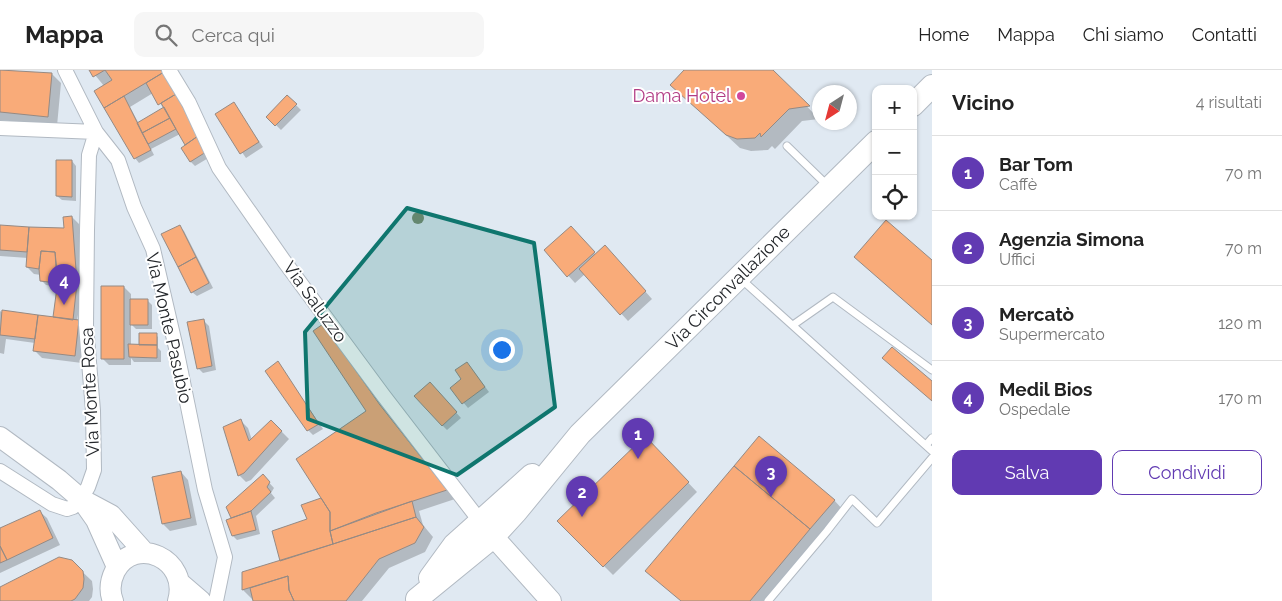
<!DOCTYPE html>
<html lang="it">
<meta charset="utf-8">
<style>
:root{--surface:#fff;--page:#f6f6f6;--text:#222;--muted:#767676;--line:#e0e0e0;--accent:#613ab2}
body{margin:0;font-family:Raleway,sans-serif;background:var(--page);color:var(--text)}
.controls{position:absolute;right:15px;top:15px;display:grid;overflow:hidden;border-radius:10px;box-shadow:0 1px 4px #0004}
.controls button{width:45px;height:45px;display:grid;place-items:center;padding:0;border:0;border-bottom:1px solid var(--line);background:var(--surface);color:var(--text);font:25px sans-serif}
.compass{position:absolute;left:812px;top:15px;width:45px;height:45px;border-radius:50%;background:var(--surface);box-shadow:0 1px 4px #0004;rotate:216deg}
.you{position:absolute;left:501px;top:279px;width:18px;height:18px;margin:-12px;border:4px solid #fff;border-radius:50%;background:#1a73e8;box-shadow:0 0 0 8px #1a73e833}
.badge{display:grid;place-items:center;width:32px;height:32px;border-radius:50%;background:var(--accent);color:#fff;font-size:16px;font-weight:700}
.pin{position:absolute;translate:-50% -41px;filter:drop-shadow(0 1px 2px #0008)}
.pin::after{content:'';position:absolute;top:26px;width:18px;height:15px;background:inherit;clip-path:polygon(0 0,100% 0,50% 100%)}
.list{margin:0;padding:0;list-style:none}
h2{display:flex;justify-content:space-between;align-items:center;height:65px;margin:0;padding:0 20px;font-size:21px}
h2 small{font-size:16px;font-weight:400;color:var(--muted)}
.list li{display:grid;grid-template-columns:32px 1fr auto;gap:15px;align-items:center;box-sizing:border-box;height:75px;padding:0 20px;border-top:1px solid var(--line)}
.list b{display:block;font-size:19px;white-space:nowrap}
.list p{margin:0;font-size:16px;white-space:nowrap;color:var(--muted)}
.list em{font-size:16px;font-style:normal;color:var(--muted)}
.actions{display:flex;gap:10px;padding:15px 20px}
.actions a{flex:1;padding:11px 0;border:1px solid var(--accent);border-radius:10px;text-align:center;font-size:18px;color:var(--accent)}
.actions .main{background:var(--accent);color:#fff}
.icon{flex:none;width:28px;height:28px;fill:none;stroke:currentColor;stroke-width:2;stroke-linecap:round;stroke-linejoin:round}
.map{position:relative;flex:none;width:932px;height:531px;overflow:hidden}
header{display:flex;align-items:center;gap:30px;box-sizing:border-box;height:70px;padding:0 25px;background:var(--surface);border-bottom:1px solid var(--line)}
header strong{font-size:24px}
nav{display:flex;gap:28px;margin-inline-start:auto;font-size:18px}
.search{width:350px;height:45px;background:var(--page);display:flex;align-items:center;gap:12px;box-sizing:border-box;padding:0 18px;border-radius:10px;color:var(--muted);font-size:19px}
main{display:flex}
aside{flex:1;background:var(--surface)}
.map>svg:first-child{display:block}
.shadow{fill:#0003;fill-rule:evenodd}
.building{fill:#f9ab79;stroke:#958a84}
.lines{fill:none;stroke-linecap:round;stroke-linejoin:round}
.lane-casing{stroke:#b1b9c2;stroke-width:9}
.street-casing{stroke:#b1b9c2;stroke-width:16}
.secondary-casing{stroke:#b1b9c2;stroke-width:22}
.primary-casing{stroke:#b1b9c2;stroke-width:24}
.lane{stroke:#fff;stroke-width:7}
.street{stroke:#fff;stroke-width:14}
.secondary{stroke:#fff;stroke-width:20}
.primary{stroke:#fff;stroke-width:22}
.tree{fill:#7a8b70}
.marked{fill:#0f766e;fill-opacity:0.2;stroke:#0f766e;stroke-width:4;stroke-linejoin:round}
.hotel-dot{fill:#d1479c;stroke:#fff;stroke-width:2}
.labels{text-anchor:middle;stroke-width:4;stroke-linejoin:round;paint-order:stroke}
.hotel-label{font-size:18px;fill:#b23c85;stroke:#fff;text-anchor:end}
.street-label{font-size:18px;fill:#24272b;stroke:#fff}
</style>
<header>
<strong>Mappa</strong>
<div class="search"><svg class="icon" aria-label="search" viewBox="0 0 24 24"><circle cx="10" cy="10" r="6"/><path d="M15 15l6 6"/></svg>Cerca qui</div>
<nav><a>Home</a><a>Mappa</a><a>Chi siamo</a><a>Contatti</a></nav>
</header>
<main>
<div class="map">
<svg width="932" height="531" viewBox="0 0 932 531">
<rect width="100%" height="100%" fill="#e0e9f2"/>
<path class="shadow" d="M0 0 52 4 61 13 57 56 0 50Z
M91 0H165L210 87 195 96 190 91 186 75 180 64 151 79 154 85 139 93 135 88 95 21 104 16ZM153 23 164 39 139 54 130 37Z
M686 0H772L819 49 802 51 775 79 772 76 768 80 751 81 740 78 672 15Z
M287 26 301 40 281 60 267 46Z
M233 34 263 77 246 88 216 45Z
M72 91 76 96V131L62 130 57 126Z
M72 147 79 154 84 219H82L77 251 86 259 82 293 42 288 34 280 35 273 6 269 4 284 0 283V241L3 243 54 248 58 217 46 215 41 210V205L34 204 27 197 28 188 0 186V156L65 159Z
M179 156 184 161 213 218 197 226 192 222Z
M578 165 596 185 612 184 652 229 628 251 585 204 575 213 545 180Z
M124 217 131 224V230L148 231 152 235V259H136L131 254V276H141L156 265 158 267V278L161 281V292H134L131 288V295H109L102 288Z
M204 251 209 256 216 300 203 303 198 298Z
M332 265 389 345 455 429 419 441 423 455 433 467 425 482 389 498 362 531H254L243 520V503L281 491 308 450 326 434 368 342Z
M278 293 323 359 313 365 308 360Z
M471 298 489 322 468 338 452 319Z
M434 318 461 348 447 360 442 355Z
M241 351 248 358 252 370 271 351 289 369 251 410 246 412 239 405 224 358Z
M645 367 697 422 613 505 559 451Z
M181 402 188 410 197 455 170 461 163 454Z
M263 406 274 418 271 423 275 428 256 446 260 464 237 470 233 466 232 449 227 437Z
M834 430 843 440 766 531H681Z
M39 441 47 448 60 475 0 503V459Z
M71 491 92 511 93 519 92 527 89 531H0V519Z"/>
<path class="building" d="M0 0 52 3 48 47 0 42Z
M89 0H105L93 7Z
M105 0H163L164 2 104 38 94 21 112 10Z
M684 0H773L810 36 789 39 761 67 760 63 755 68 737 69 726 65 670 15Z
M164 2 176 24 158 35 146 13Z
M176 24 198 66 185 75 161 33Z
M287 25 297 34 275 56 266 47Z
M124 26 151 80 134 89 104 38Z
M234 32 259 72 240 84 215 44Z
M164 37 170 48 142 63 137 53Z
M170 48 176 59 148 74 142 63Z
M198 66 206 82 190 92 181 78Z
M56 90H72V127L56 126Z
M72 146 77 213 58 210 55 182 41 181 39 199 26 197 29 157 64 158 63 147Z
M886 150 932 190V255L854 187Z
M0 155 29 157 27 182 0 180Z
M180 155 196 187 178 197 161 164Z
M571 156 595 182 567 207 544 180Z
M605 175 646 221 620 245 579 199Z
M41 181 55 182 57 213 40 211 39 199Z
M196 187 209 213 191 223 178 197Z
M58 210 77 213 73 250 53 247Z
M101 216H124V289H101Z
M130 229H148V255H130Z
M2 240 38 245 35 269 0 265Z
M38 245 79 250 75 286 33 281Z
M204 249 212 296 197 299 187 252Z
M323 254 380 335 447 420 376 443 330 461V442L296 389 366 341 313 261Z
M139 263H157V275H139Z
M128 274 157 275V288L129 287Z
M892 277 932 311V331L882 288Z
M278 291 319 354 307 361 265 301Z
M467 292 485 317 462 334 450 318 461 309 455 300Z
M430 312 457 342 442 356 414 326Z
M241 349 249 371 271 350 282 361 244 403 238 406 223 357Z
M645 366 689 412 603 497 557 451Z
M759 366 835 430 810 459 734 396Z
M734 396 810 459 750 531H681L645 501Z
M181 401 191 448 162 454 152 407Z
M263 404 270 412 267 417 271 422 251 441 231 448 226 437Z
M321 428 330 442V461L333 474 280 491 272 461 307 449 301 435Z
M412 431 416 447 333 474 330 461Z
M40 440 53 468 7 490 0 476V458Z
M251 441 256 460 232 466 226 450Z
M416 447 424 457 415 473 379 489 346 531H294L289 520 288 506 242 520V502L333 474Z
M0 476 7 490 0 493Z
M59 487 72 490 83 501 84 509 83 518 75 529 71 531H0V517Z
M288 506 289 520 294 531H253L250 518Z"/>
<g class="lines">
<defs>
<path id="lane" d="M787 76 828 116
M741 209 932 381
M793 255 833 227 932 300
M926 375 932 368
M768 531 827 461 852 429 877 453 932 388"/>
<path id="street" d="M65 0 96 62 118 90 134 137 153 179 176 278 205 420 225 487 216 531
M169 0 189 33 219 98 284 191 383 325 480 451
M0 58 96 62 89 85 87 160 86 255 93 341 94 400 88 417 81 429 73 437 67 439 52 434 0 401"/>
<path id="secondary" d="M0 367 59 410 81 429 111 445 145 483
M82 430 96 450 117 497
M483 455 551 531
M180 513 201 531
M113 531C109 521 110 511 115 501 135 464 190 489 178 531"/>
<path id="primary" d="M913 35 932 16
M430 508 454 475 532 405
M417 529 493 467 516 442 580 364 876 72"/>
</defs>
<use href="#lane" class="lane-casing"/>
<use href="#street" class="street-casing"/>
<use href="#secondary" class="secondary-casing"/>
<use href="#primary" class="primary-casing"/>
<use href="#lane" class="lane"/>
<use href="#street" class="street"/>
<use href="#secondary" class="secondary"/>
<use href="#primary" class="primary"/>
</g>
<circle class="tree" cx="418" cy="148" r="6"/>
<path class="marked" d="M407 138 534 173 555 337 457 405 308 349 305 262Z"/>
<circle class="hotel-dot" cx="741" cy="26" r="5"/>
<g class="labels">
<g class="hotel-label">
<text x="731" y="32">Dama Hotel</text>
</g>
<g class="street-label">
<text transform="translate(728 218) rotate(-45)" y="6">Via Circonvallazione</text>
<text transform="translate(315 232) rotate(54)" y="6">Via Saluzzo</text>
<text transform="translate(169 258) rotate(77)" y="6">Via Monte Pasubio</text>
<text transform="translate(90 322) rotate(-93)" y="6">Via Monte Rosa</text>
</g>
</g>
</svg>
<div class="controls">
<button>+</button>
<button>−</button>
<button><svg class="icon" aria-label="locate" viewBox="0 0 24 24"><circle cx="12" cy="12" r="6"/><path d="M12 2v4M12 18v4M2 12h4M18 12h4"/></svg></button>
</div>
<svg class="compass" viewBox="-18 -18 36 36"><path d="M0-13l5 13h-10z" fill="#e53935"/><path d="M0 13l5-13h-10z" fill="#767676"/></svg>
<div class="you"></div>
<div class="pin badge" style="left:638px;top:389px">1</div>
<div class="pin badge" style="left:582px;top:447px">2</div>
<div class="pin badge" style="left:771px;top:427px">3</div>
<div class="pin badge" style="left:64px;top:235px">4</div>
</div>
<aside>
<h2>Vicino<small>4 risultati</small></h2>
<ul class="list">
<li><span class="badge">1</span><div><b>Bar Tom</b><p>Caffè</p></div><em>70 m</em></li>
<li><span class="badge">2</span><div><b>Agenzia Simona</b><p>Uffici</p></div><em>70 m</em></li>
<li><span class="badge">3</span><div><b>Mercatò</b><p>Supermercato</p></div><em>120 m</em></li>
<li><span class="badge">4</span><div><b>Medil Bios</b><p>Ospedale</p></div><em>170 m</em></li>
</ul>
<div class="actions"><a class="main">Salva</a><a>Condividi</a></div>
</aside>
</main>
